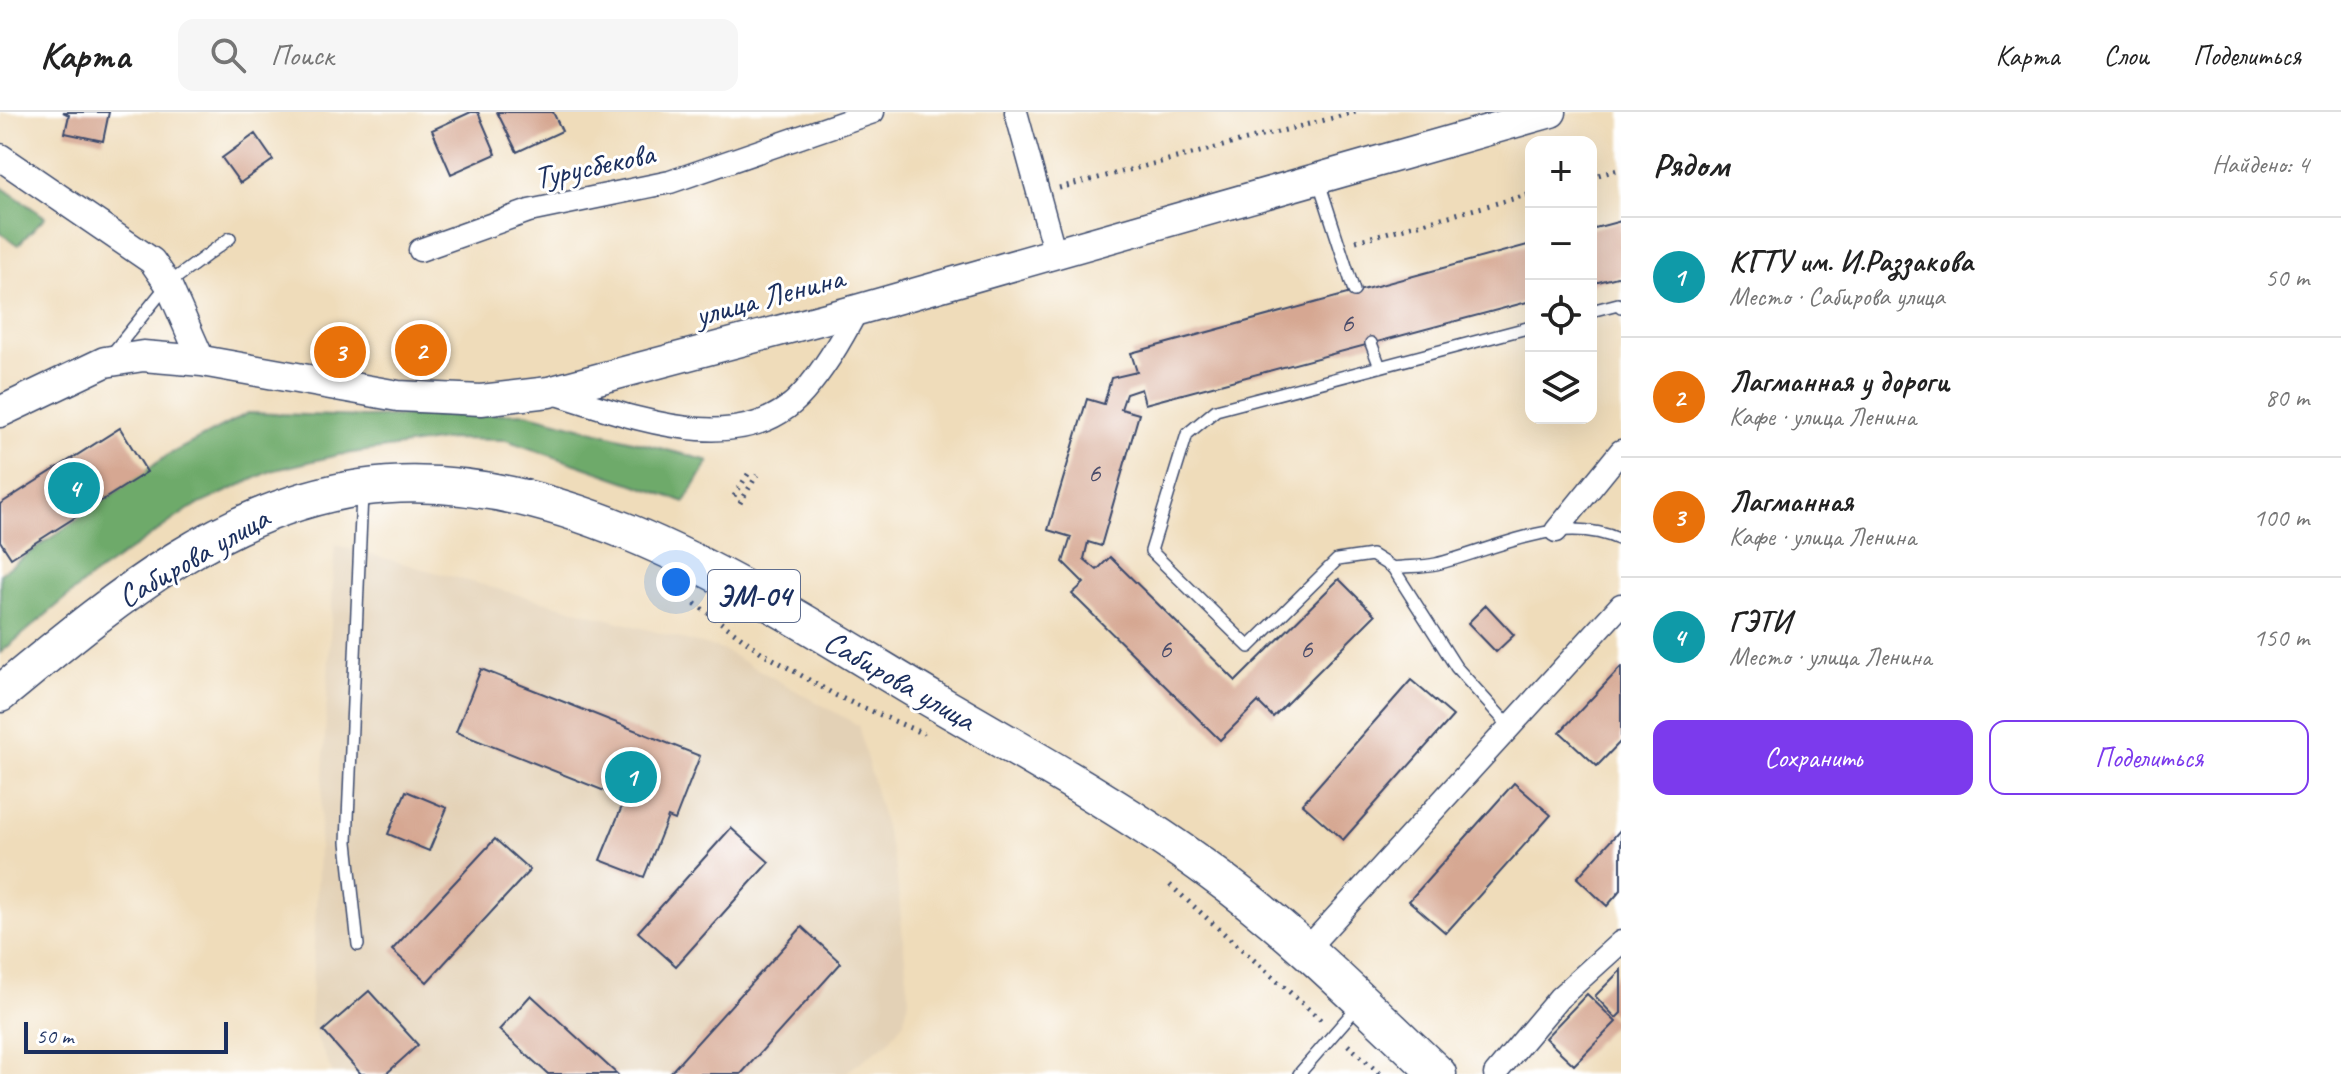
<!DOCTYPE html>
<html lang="ru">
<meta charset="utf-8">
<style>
:root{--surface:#fff;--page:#f6f6f6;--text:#222;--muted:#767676;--line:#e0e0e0;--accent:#7c3aed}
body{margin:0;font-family:Caveat,sans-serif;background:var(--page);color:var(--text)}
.controls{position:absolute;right:24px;top:24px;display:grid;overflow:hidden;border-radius:16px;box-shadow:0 8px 32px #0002}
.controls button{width:72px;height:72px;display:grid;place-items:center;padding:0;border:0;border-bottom:2px solid var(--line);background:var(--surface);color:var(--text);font:40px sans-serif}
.scale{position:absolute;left:24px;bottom:20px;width:204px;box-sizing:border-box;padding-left:8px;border:4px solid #1b2f5e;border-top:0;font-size:22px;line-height:28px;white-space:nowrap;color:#1b2f5e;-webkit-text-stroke:6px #fff;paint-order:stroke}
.you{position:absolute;left:676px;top:470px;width:28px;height:28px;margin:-20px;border:6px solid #fff;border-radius:50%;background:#1a73e8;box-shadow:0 0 0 12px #1a73e833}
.badge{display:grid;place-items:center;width:52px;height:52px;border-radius:50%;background:var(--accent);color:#fff;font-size:26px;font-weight:700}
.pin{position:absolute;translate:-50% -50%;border:4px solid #fff;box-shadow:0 2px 8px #0006}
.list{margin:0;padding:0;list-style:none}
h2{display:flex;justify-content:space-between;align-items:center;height:104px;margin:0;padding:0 32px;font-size:34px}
h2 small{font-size:26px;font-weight:400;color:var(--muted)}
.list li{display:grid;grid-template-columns:52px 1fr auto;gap:24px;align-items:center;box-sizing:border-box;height:120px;padding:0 32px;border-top:2px solid var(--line)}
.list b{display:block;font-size:30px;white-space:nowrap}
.list p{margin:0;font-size:26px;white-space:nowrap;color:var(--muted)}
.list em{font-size:26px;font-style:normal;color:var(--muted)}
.actions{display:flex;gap:16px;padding:24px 32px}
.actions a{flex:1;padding:18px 0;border:2px solid var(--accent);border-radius:16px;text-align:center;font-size:28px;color:var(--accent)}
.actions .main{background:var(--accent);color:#fff}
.icon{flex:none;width:44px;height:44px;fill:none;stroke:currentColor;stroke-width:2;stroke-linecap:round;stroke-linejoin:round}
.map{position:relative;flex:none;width:1621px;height:962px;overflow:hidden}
header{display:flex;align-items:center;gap:48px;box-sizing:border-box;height:112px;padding:0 40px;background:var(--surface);border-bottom:2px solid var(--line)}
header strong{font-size:38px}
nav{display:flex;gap:44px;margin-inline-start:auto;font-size:28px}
.search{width:560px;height:72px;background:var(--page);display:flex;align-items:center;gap:20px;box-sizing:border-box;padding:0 28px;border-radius:16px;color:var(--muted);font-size:30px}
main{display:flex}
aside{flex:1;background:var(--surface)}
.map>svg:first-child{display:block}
.built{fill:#e3d1b6}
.forest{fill:#6eaa6b;stroke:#446c64;stroke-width:2}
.building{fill:#d6a792}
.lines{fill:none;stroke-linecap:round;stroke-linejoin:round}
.service-casing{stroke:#3b496c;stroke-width:14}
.minor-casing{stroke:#3b496c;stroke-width:25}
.tertiary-casing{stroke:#3b496c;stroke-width:29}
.secondary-casing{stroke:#3b496c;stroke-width:33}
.trunk-casing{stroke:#3b496c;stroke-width:39}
.path{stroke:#3b496c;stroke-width:5;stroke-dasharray:2 6;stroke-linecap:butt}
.service{stroke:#fff;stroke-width:11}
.minor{stroke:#fff;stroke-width:22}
.tertiary{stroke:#fff;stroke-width:26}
.secondary{stroke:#fff;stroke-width:30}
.trunk{stroke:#fff;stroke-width:36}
.labels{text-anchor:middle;stroke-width:6;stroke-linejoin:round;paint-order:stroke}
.number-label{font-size:28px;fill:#4a4d6b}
.shield{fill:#fff;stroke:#5f6d8e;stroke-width:2}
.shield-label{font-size:30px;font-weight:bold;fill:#1b2f5e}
.street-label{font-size:32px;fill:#1b2f5e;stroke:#fff}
</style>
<header>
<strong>Карта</strong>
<div class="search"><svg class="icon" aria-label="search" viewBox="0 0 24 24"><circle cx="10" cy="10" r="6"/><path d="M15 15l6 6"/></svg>Поиск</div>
<nav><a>Карта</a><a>Слои</a><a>Поделиться</a></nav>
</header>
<main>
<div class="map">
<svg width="1621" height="962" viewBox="0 0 1621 962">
<rect width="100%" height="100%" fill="#fff"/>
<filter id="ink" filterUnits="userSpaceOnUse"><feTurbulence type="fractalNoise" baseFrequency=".0125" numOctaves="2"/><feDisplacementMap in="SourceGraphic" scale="16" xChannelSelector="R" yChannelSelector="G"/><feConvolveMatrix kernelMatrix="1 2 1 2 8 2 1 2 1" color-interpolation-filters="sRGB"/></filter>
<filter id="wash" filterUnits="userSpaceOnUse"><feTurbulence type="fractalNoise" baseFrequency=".006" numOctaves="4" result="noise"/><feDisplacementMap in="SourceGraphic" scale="32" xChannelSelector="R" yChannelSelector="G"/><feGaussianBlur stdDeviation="1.8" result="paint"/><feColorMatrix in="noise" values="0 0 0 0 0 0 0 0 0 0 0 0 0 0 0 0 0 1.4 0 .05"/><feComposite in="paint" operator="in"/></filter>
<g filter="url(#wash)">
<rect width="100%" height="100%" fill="#efdcba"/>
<path class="built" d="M335 433 723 538 858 613 896 756 909 887 904 909 889 929 844 962H333L310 911Z"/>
<path class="forest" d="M0 74 45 105 18 133 0 121Z
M248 301 364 305 526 301 709 349 685 390 506 328 450 327 338 343 271 359 189 397 90 466 0 541V462L168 343Z"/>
<g id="blocks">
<path class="building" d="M63 0H109L103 29 65 21 69 3Z
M471 0H478L496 42 451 62 432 18Z
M497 0H553L562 19 517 40Z
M255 22 273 48 240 71 222 46Z
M1621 109V164L1591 172V117Z
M1531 132V189L1145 292 1141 277 1126 282 1121 297 1139 302 1101 434 1088 430 1084 447 1097 458 1110 445 1236 569 1339 467 1375 503 1273 605 1258 590 1220 628 1072 482 1084 471 1063 450 1071 425 1048 418 1087 287 1104 292 1111 266 1137 260 1131 241Z
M120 316 147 360 11 446 0 429V392Z
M1486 493 1514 523 1496 540 1468 511Z
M1621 555V629L1597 654 1560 620Z
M481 557 700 644 675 708 668 705 644 765 600 748 625 687 456 620Z
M1411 568 1453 604 1343 728 1302 692Z
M1514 671 1551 703 1446 821 1409 789Z
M406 679 447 696 429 739 388 722Z
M731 716 769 750 676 854 638 820Z
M1621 717V778L1607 794 1577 766Z
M495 727 530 758 427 870 392 838Z
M802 815 841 851 741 962H669Z
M1621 858V901L1616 906 1595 884Z
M369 879 418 933 386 962H361L323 919Z
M1587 882 1616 910 1574 953 1545 926Z
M531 883 617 962H548L499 918Z"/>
</g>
</g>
<g filter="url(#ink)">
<use href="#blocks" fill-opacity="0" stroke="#3b496c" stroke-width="2"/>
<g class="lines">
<defs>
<path id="service" d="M1318 67 1354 179
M1591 199 1618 192 1621 195
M1371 231 1380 255
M111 243 168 172 230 126
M1393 456C1407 454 1422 455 1436 452 1495 438 1561 400 1621 428
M1509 614 1456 555 1393 456 1372 443 1337 448 1249 535 1151 439 1187 322 1216 298 1531 215
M358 833 347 730 362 382
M1299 962 1359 893"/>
<path id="minor" d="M1016 0 1055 142
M420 138 529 99 670 70 873 0
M550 280C625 302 742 352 804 280 825 256 842 227 857 198
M1556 419 1621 339
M1306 838 1621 493
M1495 962 1559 886 1621 830"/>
<path id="tertiary" d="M0 45 152 149 168 172 202 249"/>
<path id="secondary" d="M0 300 105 250 143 244 202 249 398 284 481 288 549 280 857 198 1551 0"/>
<path id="trunk" d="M0 582C107 494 218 397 360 376 563 347 766 489 933 588 1027 643 1124 696 1212 761 1293 820 1365 893 1438 962"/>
</defs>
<use href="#service" class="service-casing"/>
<use href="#minor" class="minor-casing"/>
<use href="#tertiary" class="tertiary-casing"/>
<use href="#secondary" class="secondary-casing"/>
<use href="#trunk" class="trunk-casing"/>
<path class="path" d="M1591 65 1621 57
M1059 76 1356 0
M1356 129 1531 82
M734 384 750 359
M740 391 757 363
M682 482 761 540 837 584 924 622
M1170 773 1323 910
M1348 933 1380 962"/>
<use href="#service" class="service"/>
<use href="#minor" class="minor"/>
<use href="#tertiary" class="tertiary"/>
<use href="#secondary" class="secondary"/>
<use href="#trunk" class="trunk"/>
</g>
</g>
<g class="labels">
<g class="number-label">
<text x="1347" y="220">6</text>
<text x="1094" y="370">6</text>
<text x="1165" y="546">6</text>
<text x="1306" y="546">6</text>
</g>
<rect class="shield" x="708" y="458" width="92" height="52" rx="6"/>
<g class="shield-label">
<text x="754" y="494">ЭМ-04</text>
</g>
<g class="street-label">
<text transform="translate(594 53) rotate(-12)" y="11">Турусбекова</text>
<text transform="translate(769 184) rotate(-15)" y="11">улица Ленина</text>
<text transform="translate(193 445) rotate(-30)" y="11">Сабирова улица</text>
<text transform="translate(900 568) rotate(30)" y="11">Сабирова улица</text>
</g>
</g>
</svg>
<div class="controls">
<button>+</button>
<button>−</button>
<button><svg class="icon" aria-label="locate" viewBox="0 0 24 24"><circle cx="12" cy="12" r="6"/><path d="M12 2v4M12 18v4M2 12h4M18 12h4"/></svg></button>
<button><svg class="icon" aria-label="layers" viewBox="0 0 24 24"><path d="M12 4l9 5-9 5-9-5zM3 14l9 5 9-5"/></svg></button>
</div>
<div class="scale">50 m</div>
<div class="you"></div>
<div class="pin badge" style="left:631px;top:665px;background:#0f9aa8">1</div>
<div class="pin badge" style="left:421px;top:238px;background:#e8710a">2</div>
<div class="pin badge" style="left:340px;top:240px;background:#e8710a">3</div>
<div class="pin badge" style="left:74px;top:376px;background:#0f9aa8">4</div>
</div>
<aside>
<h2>Рядом<small>Найдено: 4</small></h2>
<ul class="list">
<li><span class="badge" style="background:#0f9aa8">1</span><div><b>КГТУ им. И.Раззакова</b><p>Место · Сабирова улица</p></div><em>50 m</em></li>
<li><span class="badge" style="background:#e8710a">2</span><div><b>Лагманная у дороги</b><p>Кафе · улица Ленина</p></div><em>80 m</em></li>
<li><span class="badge" style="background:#e8710a">3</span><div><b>Лагманная</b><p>Кафе · улица Ленина</p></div><em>100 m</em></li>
<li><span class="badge" style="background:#0f9aa8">4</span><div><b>ГЭТИ</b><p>Место · улица Ленина</p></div><em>150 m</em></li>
</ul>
<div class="actions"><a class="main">Сохранить</a><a>Поделиться</a></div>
</aside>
</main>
